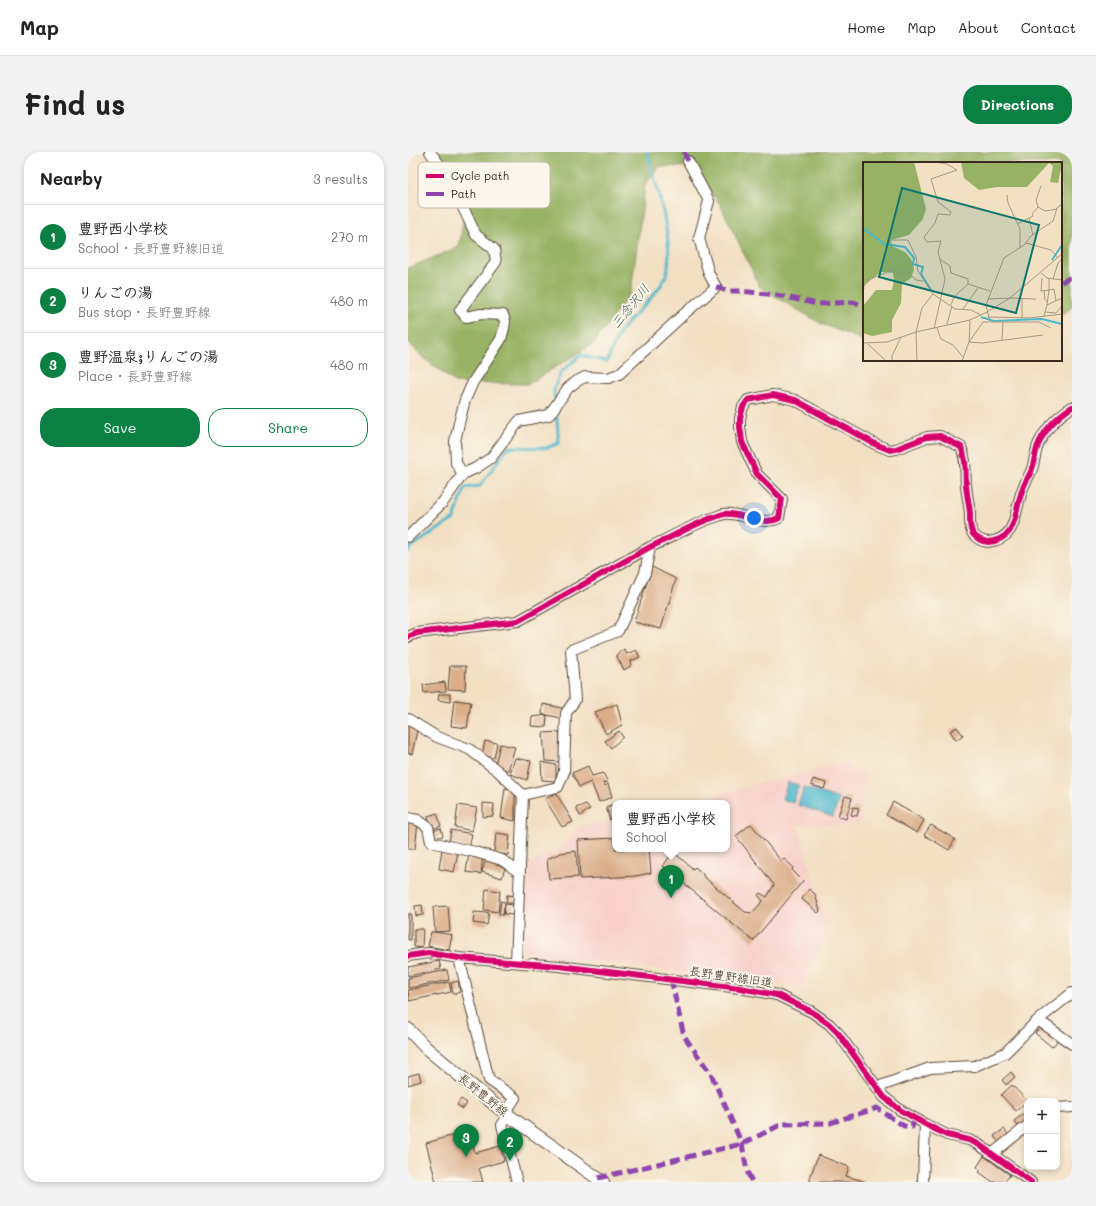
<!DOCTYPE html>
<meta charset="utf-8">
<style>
:root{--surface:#fff;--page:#f2f2f2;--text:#222;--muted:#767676;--line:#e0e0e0;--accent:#0b8043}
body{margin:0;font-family:Mali,"Klee One",sans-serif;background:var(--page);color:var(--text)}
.controls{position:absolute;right:12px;bottom:12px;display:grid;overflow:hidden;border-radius:8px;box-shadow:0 2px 6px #0003}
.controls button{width:36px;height:36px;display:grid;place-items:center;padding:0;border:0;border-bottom:1px solid var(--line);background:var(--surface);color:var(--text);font:20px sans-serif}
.you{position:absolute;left:346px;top:366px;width:14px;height:14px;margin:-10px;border:3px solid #fff;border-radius:50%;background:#1a73e8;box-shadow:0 0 0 6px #1a73e833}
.badge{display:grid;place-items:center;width:26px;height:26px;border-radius:50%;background:var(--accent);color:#fff;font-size:13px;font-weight:700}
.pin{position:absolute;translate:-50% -33px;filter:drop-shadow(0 1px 2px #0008)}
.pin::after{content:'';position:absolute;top:21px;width:14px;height:12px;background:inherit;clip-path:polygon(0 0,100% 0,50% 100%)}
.popup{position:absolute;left:204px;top:648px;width:118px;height:52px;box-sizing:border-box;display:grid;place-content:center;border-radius:8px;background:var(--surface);filter:drop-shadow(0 1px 3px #0005);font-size:13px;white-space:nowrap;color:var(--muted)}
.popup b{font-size:15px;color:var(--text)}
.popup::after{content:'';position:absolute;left:50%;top:100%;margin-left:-8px;border:8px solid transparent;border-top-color:var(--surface)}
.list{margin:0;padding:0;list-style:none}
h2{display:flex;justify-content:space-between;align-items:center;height:52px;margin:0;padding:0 16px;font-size:17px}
h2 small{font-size:13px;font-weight:400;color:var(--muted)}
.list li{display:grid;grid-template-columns:26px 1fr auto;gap:12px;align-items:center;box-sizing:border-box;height:64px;padding:0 16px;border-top:1px solid var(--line)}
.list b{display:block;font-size:15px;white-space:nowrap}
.list p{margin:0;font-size:13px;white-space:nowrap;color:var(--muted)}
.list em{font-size:13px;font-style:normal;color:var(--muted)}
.actions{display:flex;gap:8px;padding:12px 16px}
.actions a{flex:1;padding:9px 0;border:1px solid var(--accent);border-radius:16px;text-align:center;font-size:14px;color:var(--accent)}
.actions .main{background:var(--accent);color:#fff}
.map{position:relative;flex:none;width:664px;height:1030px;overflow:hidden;border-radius:16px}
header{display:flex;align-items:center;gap:24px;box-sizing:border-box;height:56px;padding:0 20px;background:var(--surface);border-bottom:1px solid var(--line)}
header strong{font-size:19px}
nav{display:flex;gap:22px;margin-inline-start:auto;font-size:14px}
.intro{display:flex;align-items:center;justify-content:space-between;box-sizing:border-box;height:96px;padding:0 24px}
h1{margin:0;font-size:28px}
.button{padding:10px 18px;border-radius:16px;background:var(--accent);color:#fff;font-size:14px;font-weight:700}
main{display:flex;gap:24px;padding:0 24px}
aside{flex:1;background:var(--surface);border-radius:16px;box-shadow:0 2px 6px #0003}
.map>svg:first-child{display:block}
.built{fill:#f7d0c9}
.forest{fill:#98b265;stroke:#6a6e42}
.water{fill:#4db7cb;stroke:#447074}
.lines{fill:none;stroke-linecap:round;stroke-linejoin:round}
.stream{stroke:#4db7cb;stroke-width:3}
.building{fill:#dbad88}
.minor-casing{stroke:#564537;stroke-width:12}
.major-casing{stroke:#564537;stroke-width:14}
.minor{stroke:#fff;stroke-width:10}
.major{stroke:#fff;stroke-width:12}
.quiet{stroke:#8e44ad;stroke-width:5;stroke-dasharray:10 5;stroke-linecap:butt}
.cycleway-casing{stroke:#fbf7ec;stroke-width:8}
.cycleway{stroke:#d6006c;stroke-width:6}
.labels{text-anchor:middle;stroke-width:3.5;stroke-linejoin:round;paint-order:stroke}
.street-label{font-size:12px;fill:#3b2a1e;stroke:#fbf7ec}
.water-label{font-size:13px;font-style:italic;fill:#415b5b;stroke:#fbf7ec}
.inset-river{fill:none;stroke:#4db7cb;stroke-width:2}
.inset-road{fill:none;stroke:#a99781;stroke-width:1}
.view{fill:#0f766e;fill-opacity:0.15;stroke:#0f766e;stroke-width:2}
.inset-edge{fill:none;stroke:#3b2a1e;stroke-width:2}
.key{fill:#fbf7ec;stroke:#c1baae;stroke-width:1}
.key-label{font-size:11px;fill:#3b2a1e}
</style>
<header>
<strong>Map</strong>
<nav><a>Home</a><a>Map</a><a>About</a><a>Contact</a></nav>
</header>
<div class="intro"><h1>Find us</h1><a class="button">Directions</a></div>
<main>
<aside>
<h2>Nearby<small>3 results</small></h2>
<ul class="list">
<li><span class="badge">1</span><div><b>豊野西小学校</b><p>School · 長野豊野線旧道</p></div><em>270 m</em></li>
<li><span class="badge">2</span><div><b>りんごの湯</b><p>Bus stop · 長野豊野線</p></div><em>480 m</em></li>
<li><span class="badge">3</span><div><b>豊野温泉;りんごの湯</b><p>Place · 長野豊野線</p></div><em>480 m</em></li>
</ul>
<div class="actions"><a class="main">Save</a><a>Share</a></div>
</aside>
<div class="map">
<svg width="664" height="1030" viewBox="0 0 664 1030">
<rect width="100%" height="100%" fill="#fbf7ec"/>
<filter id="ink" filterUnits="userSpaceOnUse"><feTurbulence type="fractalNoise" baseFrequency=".025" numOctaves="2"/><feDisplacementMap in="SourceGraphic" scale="8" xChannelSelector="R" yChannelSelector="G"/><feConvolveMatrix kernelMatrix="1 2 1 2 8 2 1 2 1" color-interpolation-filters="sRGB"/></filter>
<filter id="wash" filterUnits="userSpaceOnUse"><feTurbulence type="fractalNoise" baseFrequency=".012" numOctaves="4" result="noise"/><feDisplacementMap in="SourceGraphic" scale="16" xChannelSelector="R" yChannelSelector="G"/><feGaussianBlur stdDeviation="0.9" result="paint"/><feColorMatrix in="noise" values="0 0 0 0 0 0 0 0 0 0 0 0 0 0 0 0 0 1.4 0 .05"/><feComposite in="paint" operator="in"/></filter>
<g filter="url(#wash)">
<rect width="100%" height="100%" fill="#f2e0c3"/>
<path class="built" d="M436 611 457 624 451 672 389 673 421 778 392 835 113 801 116 714 154 694 170 676 207 667V697H319V651H272Z"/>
<path class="forest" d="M29 0H664V155L653 163V11H456V189L412 171 352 135 312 52 281 15 252 14 237 33 223 140 185 192 120 232 48 231 12 203 0 189V116L51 95 58 53 40 11Z"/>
<path class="water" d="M380 630 391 633 385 651 374 647Z
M396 635 431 647 425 665 390 653Z"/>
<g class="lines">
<path class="stream" d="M147 250 146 237 153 220 173 203 199 210C203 200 207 188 213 179 225 162 246 147 256 128 271 102 247 29 239 0
M0 399 3 395 46 367 57 336 72 334 100 295 138 296 151 291 148 258"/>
</g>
<g id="blocks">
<path class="building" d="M244 415 268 427 253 477 226 470Z
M216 497 219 502 228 498 232 505 223 509 224 513 216 518 208 503Z
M42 514H58L57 538 40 537Z
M37 530 38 539 16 541 15 533Z
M31 542H42V550L30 548Z
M46 548 63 550 59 576 43 574Z
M135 552 154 556 153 566 139 563 138 575 123 574 124 565 139 563 134 562Z
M209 552 214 573 198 582 187 560Z
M0 572 10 574 4 602 0 601Z
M549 575 555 583 548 588 542 579Z
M211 579 215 585 203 596 197 589Z
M152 580V610L137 609 135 581Z
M77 589 89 591 86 606 74 603Z
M92 592 107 595 100 619 87 613Z
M107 606 123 609 119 628 102 622Z
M133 610 148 613V629L134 628Z
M180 614 184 624 195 621 200 630 195 631 197 634 200 632 204 645 191 650 183 630 171 635 164 621Z
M405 627 418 631 416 637 403 633Z
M97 636 107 638V669L93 666Z
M148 641 165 670 154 675 137 647Z
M437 644 444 646 438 667 430 664Z
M485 650 516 668 509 681 478 663Z
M75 651 86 652 85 664 75 665Z
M178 652 182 657 172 664 168 656Z
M207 652V665L202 668 198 655Z
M50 653 69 656 64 679 47 675Z
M445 655 451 656 449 664 443 663Z
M29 661 33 674 23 677 20 664Z
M0 670H10L7 697H0Z
M343 672 373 709 376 707 385 715 384 718 395 729 345 789 255 714 262 704 255 697H262L285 717 287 715 295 722V724L337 760 344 761 355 749 350 743 352 741 359 745 366 733 328 684Z
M523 673 547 687 541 698 516 683Z
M33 676 35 684 26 686 24 679Z
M43 678 64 682 61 696 41 691Z
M88 681 102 683 100 703 86 701Z
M207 686V697H241L243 721 227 724 172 727 170 688Z
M34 697 50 700 46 720 31 717Z
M168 699 170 725 141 727 139 707 153 701Z
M61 702 75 704 73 722 58 720Z
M78 706 98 712 94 726 74 720Z
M78 737 92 739 90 760 76 758Z
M401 737 407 742 412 759 410 761 394 747Z
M99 743 107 744 106 751H98Z
M93 749 97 750 95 763H91Z
M97 752 106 753 105 763 96 762Z
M14 753 15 763 8 764 7 754Z
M40 754 42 779 27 780 44 783 41 798 20 794 23 780H27L25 755Z
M66 760 81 761 79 773 65 771Z
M0 762H3V788H0Z
M6 777H15L14 796 6 795Z
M31 809 33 817 0 824V815Z
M39 818 41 828 0 836V826Z
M50 829 52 840 45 842 43 831Z
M41 830 43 840 1 849 0 838Z
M634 873 651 887 644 895 627 881Z
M603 920 607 925 598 933 594 928Z
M11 921 13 929 0 933V924Z
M604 933 619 949 608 959 593 943Z
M53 947 59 951 55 957 49 953Z
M619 959V969L611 975 606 969Z
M596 977 602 985 592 992 586 984Z
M61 979 67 1001 92 994 96 1009 71 1016 75 1030H28L18 991Z
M410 1003 441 1015 438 1024 458 1030H402V1022L404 1020Z
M576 1004 602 1023 596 1030H585L571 1020 573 1018 569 1015Z"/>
</g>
</g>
<g filter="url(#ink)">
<use href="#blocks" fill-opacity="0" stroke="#564537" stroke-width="1"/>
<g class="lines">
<defs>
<path id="minor" d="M22 0 31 12 48 41 68 83 86 97 88 110 52 158 58 165 73 162 95 163 97 169 96 176 93 187 65 230 57 248 51 271 47 289 48 311 55 322
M0 385 35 350 55 322 68 316 83 306 111 269 141 263 160 236 169 229 177 225 200 226 211 222 276 162 308 135 301 122 291 86 301 49 280 9
M0 485 9 481 110 469 242 395C262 386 280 375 301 367 306 366 311 363 316 362 333 360 354 375 371 366L374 347 349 322 334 290 332 275V266L335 255 340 248 365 243 387 248 467 292 482 298 488 297 519 285 532 284 553 295C559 308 557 320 558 334 559 343 561 352 562 361 562 368 561 376 565 382 568 386 575 390 580 390 609 387 606 363 613 342 615 333 621 325 624 317 627 308 627 299 631 291 638 276 650 264 664 255
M0 567 29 585 61 597 90 619 115 643 108 810
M115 643 150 635 156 620 158 561 167 548 163 498 210 479 237 421 242 395
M0 666 10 668 20 675 23 690 67 700 94 708 112 721
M0 804 20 801 51 806 151 814 332 836 369 843 404 860 421 872 430 881 476 945 492 958 517 972 539 983 561 988 570 992 623 1030
M51 806 81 928 107 946 97 961
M630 868 664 892
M470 935 522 916 567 914 597 901 630 868 664 841
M649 956 664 955
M100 964 94 973 109 1030
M584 1002 619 974
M515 1030 517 972"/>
<path id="major" d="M0 877 18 896 97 961 195 1030"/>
</defs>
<use href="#minor" class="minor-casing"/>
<use href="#major" class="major-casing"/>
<use href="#minor" class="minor"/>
<use href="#major" class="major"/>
<path class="quiet" d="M276 0 280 9
M653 130 664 125
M308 135 319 139H333L368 143 410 152 444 150 456 153
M263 827 276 884 303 922 334 992 339 1019 344 1030
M190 1026 334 992 374 972 422 971 469 956 496 974 504 975 507 967"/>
<defs>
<path id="cycleway" d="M0 485 9 481 110 469 242 395C262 386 280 375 301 367 306 366 311 363 316 362 333 360 354 375 371 366L374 347 349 322 334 290 332 275V266L335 255 340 248 365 243 387 248 467 292 482 298 488 297 519 285 532 284 553 295C559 308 557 320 558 334 559 343 561 352 562 361 562 368 561 376 565 382 568 386 575 390 580 390 609 387 606 363 613 342 615 333 621 325 624 317 627 308 627 299 631 291 638 276 650 264 664 255
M0 804 20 801 51 806 151 814 332 836 369 843 404 860 421 872 430 881 476 945 492 958 517 972 539 983 561 988 570 992 623 1030"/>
</defs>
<use href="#cycleway" class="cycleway-casing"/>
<use href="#cycleway" class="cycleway"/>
</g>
</g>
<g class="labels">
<g class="street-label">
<text transform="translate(323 825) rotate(8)" y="4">長野豊野線旧道</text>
<text transform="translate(75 943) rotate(39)" y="4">長野豊野線</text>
</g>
<g class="water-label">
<text transform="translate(222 154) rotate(-51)" y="5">三念沢川</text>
</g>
</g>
<g transform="translate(455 10)">
<rect width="199" height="199" fill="#f2e0c3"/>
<path d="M0 0H51L63 47 60 57 46 73 28 78 29 84 42 90 48 97 51 107 48 116 39 122 38 141 29 158V170L9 174 0 171V144L13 128H29L31 118 30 111 18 110 0 124ZM98 0H199V2L195 21 187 20 190 4 186 1 164 25H134L116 28 101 16Z" fill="#98b265"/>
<path class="inset-river" d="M0 66 21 82 42 85 51 96 50 102 60 105 58 112 68 128M189 98 199 83M118 155 131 159 179 157 199 162"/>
<path class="inset-road" d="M144 33 145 41 157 67V86M175 45 173 38 178 24M166 56 170 73M154 62 170 54 169 52 175 45 182 49 194 47M163 81 188 88 195 96M77 97 87 104 88 111 105 117V122M178 111 184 116 199 118M179 116 178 129 186 128 184 143M186 116V128L191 127 193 139M190 117 195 101 199 97M181 128 182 138 185 140M70 132 92 147 108 148 118 153M0 134 1 124 7 117 32 107 38 113 42 108 53 118 60 119M147 136 173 137M125 137 147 136M88 143 91 135 105 122 127 129M100 147 115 126M182 150 193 151 199 144M181 154 184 143 199 136M125 155 167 156 199 152M159 156V137M107 159 106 180 119 181 180 173M84 162 89 144M74 166 78 177 90 183 100 195M188 166 176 160H127L123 143 141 96 161 83 168 74 190 59 194 46 199 42M71 167 82 117 75 90 78 79 64 80 61 75 72 61 75 52 87 53 88 50 75 40 68 17 94 8 84 2 72 0M139 178 140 161M0 181 24 180 53 170 59 146 70 132 55 109 53 95 45 78H27M5 182 23 199M29 199V194L38 175M54 199 53 170 107 158 124 150 147 136 199 92M99 199 106 180 120 160H126"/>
<path class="view" d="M39 26 176 63 153 151 16 115Z"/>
<rect width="199" height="199" class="inset-edge"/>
</g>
<rect x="10" y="10" width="132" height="46" rx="6" class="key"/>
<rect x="18" y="22" width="18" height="4" fill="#d6006c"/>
<rect x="18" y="40" width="18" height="4" fill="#8e44ad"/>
<g class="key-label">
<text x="43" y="28">Cycle path</text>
<text x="43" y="46">Path</text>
</g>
</svg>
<div class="controls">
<button>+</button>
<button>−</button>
</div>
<div class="you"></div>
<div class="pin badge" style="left:263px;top:746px">1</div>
<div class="popup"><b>豊野西小学校</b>School</div>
<div class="pin badge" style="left:102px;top:1009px">2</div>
<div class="pin badge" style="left:58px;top:1005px">3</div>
</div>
</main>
